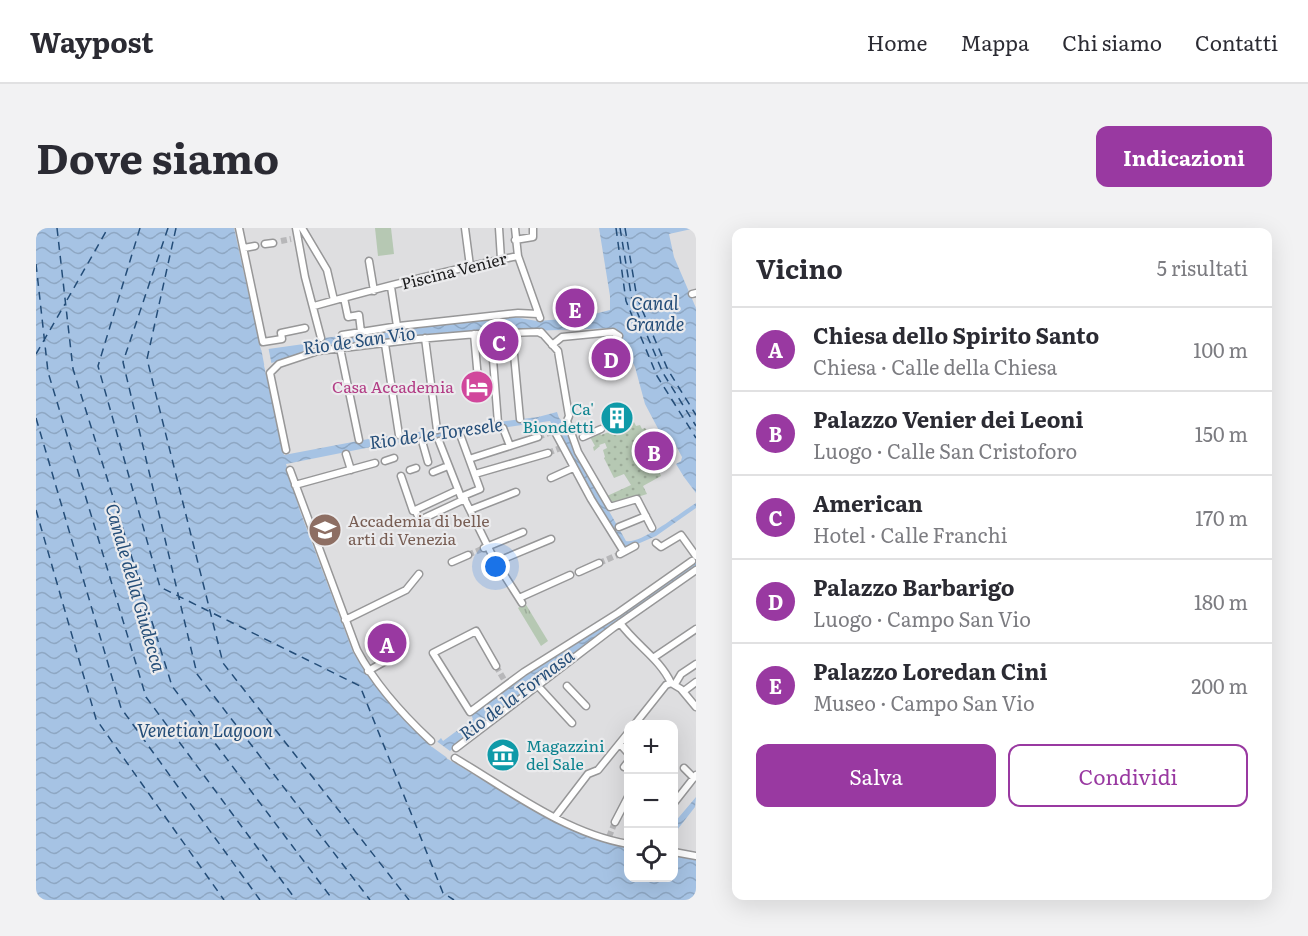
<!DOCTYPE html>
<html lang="it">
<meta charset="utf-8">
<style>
:root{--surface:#fff;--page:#f2f2f3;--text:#2b2b33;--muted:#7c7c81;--line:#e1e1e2;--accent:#9939a1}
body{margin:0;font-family:Literata,serif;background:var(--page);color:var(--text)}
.controls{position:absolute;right:18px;bottom:18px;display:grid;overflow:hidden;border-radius:12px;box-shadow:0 6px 24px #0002}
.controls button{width:54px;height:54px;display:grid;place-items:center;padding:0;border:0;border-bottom:2px solid var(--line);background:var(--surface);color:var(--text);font:30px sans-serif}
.you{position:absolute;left:460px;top:339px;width:21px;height:21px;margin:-15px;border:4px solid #fff;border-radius:50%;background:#1a73e8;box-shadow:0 0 0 9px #1a73e833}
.badge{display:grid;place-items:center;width:39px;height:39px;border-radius:50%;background:var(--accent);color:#fff;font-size:20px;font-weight:700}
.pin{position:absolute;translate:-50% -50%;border:3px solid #fff;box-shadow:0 2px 6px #0006}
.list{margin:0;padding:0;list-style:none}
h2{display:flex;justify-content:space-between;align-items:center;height:78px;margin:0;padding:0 24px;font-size:26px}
h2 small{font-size:20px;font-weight:400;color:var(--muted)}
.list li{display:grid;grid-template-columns:39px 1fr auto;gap:18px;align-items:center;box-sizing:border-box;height:84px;padding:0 24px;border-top:2px solid var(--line)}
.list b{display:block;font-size:22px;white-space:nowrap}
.list p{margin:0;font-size:20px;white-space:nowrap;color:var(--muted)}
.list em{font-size:20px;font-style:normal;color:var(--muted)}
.actions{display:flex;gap:12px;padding:18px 24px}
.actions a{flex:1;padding:14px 0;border:2px solid var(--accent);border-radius:12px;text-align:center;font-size:21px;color:var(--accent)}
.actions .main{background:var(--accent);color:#fff}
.icon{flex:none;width:33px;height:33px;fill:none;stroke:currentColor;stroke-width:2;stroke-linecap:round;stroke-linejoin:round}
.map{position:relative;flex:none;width:660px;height:672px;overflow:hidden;border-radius:12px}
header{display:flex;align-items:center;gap:36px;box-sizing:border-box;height:84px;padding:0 30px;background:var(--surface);border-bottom:2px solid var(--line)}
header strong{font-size:28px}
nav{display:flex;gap:33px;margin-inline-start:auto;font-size:21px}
.intro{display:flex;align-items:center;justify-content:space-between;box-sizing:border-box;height:144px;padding:0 36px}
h1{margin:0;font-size:42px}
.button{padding:15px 27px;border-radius:12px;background:var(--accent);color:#fff;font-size:21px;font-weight:700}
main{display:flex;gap:36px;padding:0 36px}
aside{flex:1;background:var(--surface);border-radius:12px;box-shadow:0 6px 24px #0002}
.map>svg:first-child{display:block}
.grass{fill:url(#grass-tufts)}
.garden{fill:url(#garden-dots)}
.pitch{fill:#b6c8b3}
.water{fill:url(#water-waves)}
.pier{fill:#dedee0}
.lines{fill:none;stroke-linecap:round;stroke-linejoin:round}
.ferry{stroke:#244d78;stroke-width:1.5;stroke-dasharray:8 6;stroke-linecap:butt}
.pedestrian-tunnel{stroke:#b7b7b9;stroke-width:6;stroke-dasharray:6 3;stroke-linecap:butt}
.pedestrian-casing{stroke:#979798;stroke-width:9}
.pedestrian{stroke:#fff;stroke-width:6}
.labels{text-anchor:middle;stroke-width:4.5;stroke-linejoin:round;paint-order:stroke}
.street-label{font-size:16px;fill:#1b1b1c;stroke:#ebebed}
.hotel-label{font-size:16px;fill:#b23c85;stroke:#ebebed;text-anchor:end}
.culture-label{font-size:16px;fill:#0d838f;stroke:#ebebed;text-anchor:end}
.education-label{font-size:16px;fill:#785e54;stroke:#ebebed;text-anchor:start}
.water-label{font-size:18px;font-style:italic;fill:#244d78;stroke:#ebebed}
</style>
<header>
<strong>Waypost</strong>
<nav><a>Home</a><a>Mappa</a><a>Chi siamo</a><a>Contatti</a></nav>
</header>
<div class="intro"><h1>Dove siamo</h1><a class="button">Indicazioni</a></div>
<main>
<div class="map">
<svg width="660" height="672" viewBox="0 0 660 672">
<defs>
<pattern id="grass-tufts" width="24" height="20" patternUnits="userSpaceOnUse" patternTransform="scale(1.5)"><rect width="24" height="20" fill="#b6c8b3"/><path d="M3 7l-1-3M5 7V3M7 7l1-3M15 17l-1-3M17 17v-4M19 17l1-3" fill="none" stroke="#9cab99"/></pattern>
<pattern id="garden-dots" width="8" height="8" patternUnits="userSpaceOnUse" patternTransform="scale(1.5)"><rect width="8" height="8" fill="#b6c8b3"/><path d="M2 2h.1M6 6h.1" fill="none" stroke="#9cab99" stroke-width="1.8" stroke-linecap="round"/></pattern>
<pattern id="water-waves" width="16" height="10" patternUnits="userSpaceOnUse" patternTransform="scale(1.5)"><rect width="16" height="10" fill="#a6c3e4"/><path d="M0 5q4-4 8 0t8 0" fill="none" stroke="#8ea7c3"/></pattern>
</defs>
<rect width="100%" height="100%" fill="#dedee0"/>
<path class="grass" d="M489 375 512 413 505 418 482 380Z"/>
<path class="garden" d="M598 194 600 198 604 197 606 201 609 200 612 204 604 208 614 227 616 226 625 248 607 258 611 266 576 277 571 268 595 257 588 246 578 250 568 230 569 229 567 222 571 220 569 215 563 217 564 218 558 223 557 219 559 218 554 209 563 203 565 207Z"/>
<path class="pitch" d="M339 0H355L358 26 342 28Z"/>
<path class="water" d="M0 0H198L225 122 275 115 288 110 472 88 501 93 542 90 574 82V68L563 0H660L633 6 638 29 660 80V265L648 249 640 236 645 233 646 229 636 210 631 208 627 210 609 176 599 139 588 117H586L580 100 462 104 272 125 228 137 248 227 343 209 502 189 521 184 523 190 529 196 540 225 590 313C606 316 645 284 660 275V280L620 308 590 321 559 272 514 193 345 217 250 236 264 283 317 424C338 460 366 491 396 519L405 510 407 513 437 491 435 487 475 458 660 330V339L484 469 410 530C468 563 526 606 592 620V650H638V628L660 632V672H0Z
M660 569 659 579 638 606V595Z"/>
<path class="pier" d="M226 114 227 119 232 118 236 138 232 139 233 145 230 146 224 115Z
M399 512 414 523 419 518 421 520 414 529 418 531 417 534 392 516 394 513 396 515Z"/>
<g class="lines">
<path class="ferry" d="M21 0 37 141 136 458 297 672
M104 0 62 138 124 359 324 458 407 665 418 672
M132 0 87 134 161 446 334 672
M140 0 111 131 187 435 373 672
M580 0 590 73 621 148 660 210
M584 0 596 72 627 145 660 198
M589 0 601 70 632 142 660 187
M0 36 12 144 110 469 260 672
M31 72 72 0
M0 126 29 76
M0 190 85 480 224 672
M0 282 60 491 188 672"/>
<path class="pedestrian-tunnel" d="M245 13 255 11
M502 209 518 203
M512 225 527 219
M432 327 448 320
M563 335 584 326
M460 438 470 455
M573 609 579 594"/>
<defs>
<path id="pedestrian" d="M203 0 227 114 246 111 245 105 269 100
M260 0 269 49 285 110
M266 0 291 42 298 72
M429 0 434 38
M463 0 465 31
M479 0 482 28 504 90
M479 12 497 9V0
M229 16 237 15
M208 20 219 18
M333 33 338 63
M355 59 361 98
M656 66 660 65
M308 70 312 89 323 87 325 104
M278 78C346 59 413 42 482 28
M505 104 522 123 533 188 531 193 542 224 574 279 601 271 616 300
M476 105 484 191
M438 106 442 151
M455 106 462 195
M306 107 363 98 482 85 502 86
M389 110 401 202
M349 116 363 207
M516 117 526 109 577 104 583 108
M304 120 323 212
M467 200 474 218
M518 202 555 271 588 324
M425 209 444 261 427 268
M547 209 565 201
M386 213 392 234
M403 213 425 269 427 268 458 331 486 375
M250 222 234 145 243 136 282 123 382 111 441 106 502 104 506 106
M310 226 315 242
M433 231 502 209
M349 233 358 230
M254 242 321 422C339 456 366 486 395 513
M374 242 380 240
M397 244 412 238
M439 246 512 225
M365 248 377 283 422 262
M515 250 537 240
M259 257 339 235
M379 282 384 292 429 271
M434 282 480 264
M583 299 610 288
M620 315 625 319 645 307 660 328
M448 320 487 304
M584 326 599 318
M416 334 432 327
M460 334 515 311
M543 344 563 335
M483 370 534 347
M309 392 370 362 383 346
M584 395C600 417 624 431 635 455
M617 430 660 401
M460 438 440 403 397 425 434 484 488 444 582 385 656 333
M332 443 367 423
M639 456 645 446 660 436
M502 458 536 495
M531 458 550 478
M648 463 660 454
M599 496 630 457 635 455 645 461 660 479
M584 516 592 525
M420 520 577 400 660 342
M419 530C473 562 529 605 592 616
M588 539 592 534
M648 540 658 550
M638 575 660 547
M519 589 552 546 562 542 592 505
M579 594 592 569
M638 624 660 628"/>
</defs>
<use href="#pedestrian" class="pedestrian-casing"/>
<use href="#pedestrian" class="pedestrian"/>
</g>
<defs>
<symbol id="hotel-disc" viewBox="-11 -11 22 22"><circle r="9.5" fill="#d1479c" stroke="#ebebed"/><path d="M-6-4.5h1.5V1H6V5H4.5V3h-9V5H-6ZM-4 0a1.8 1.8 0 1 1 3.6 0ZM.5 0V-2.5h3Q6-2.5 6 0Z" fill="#fff"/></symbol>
<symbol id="building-disc" viewBox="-11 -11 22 22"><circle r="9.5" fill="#0f9aa8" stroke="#ebebed"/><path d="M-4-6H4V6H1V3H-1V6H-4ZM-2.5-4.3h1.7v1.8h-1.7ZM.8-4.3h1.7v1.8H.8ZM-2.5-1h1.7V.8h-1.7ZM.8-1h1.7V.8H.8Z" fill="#fff"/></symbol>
<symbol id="school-disc" viewBox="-11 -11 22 22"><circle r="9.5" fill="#8d6e63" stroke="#ebebed"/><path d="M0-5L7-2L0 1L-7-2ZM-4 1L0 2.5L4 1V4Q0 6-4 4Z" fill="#fff"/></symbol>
<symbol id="museum-disc" viewBox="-11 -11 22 22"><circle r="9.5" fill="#0f9aa8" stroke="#ebebed"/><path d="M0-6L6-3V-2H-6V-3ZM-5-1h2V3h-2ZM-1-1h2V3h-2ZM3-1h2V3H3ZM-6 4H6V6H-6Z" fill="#fff"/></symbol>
</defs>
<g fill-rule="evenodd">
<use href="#hotel-disc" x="422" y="140" width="38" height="38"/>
<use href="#building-disc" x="562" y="171" width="38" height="38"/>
<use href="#school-disc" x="270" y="283" width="38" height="38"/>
<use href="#museum-disc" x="448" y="508" width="38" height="38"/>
</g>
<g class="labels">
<g class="street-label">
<text transform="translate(418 43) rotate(-14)" y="6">Piscina Venier</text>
</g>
<g class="hotel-label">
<text x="418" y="165">Casa Accademia</text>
</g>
<g class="culture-label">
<text x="558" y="187">Ca'<tspan x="558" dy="18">Biondetti</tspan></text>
<text x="490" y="524" text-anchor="start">Magazzini<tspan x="490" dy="18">del Sale</tspan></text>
</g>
<g class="education-label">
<text x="312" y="299">Accademia di belle<tspan x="312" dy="18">arti di Venezia</tspan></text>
</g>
<g class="water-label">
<text x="619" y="82">Canal<tspan x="619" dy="21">Grande</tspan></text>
<text transform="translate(323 113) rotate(-8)" y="6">Rio de San Vio</text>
<text transform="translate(400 206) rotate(-8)" y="6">Rio de le Toresele</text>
<text transform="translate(99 360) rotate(74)" y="6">Canale della Giudecca</text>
<text transform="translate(481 467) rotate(-37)" y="6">Rio de la Fornasa</text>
<text x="169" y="509">Venetian Lagoon</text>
</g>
</g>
</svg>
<div class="controls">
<button>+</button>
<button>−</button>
<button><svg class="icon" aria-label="locate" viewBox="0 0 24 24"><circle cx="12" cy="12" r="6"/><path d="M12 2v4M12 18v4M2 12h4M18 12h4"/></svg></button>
</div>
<div class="you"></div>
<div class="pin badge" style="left:351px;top:415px">A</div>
<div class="pin badge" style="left:618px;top:223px">B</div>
<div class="pin badge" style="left:463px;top:113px">C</div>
<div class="pin badge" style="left:575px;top:130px">D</div>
<div class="pin badge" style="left:539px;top:80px">E</div>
</div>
<aside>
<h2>Vicino<small>5 risultati</small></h2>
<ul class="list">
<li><span class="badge">A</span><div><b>Chiesa dello Spirito Santo</b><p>Chiesa · Calle della Chiesa</p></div><em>100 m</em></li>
<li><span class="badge">B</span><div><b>Palazzo Venier dei Leoni</b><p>Luogo · Calle San Cristoforo</p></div><em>150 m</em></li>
<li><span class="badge">C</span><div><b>American</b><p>Hotel · Calle Franchi</p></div><em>170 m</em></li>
<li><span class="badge">D</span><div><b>Palazzo Barbarigo</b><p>Luogo · Campo San Vio</p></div><em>180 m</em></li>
<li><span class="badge">E</span><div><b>Palazzo Loredan Cini</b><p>Museo · Campo San Vio</p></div><em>200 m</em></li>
</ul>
<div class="actions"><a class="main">Salva</a><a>Condividi</a></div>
</aside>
</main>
